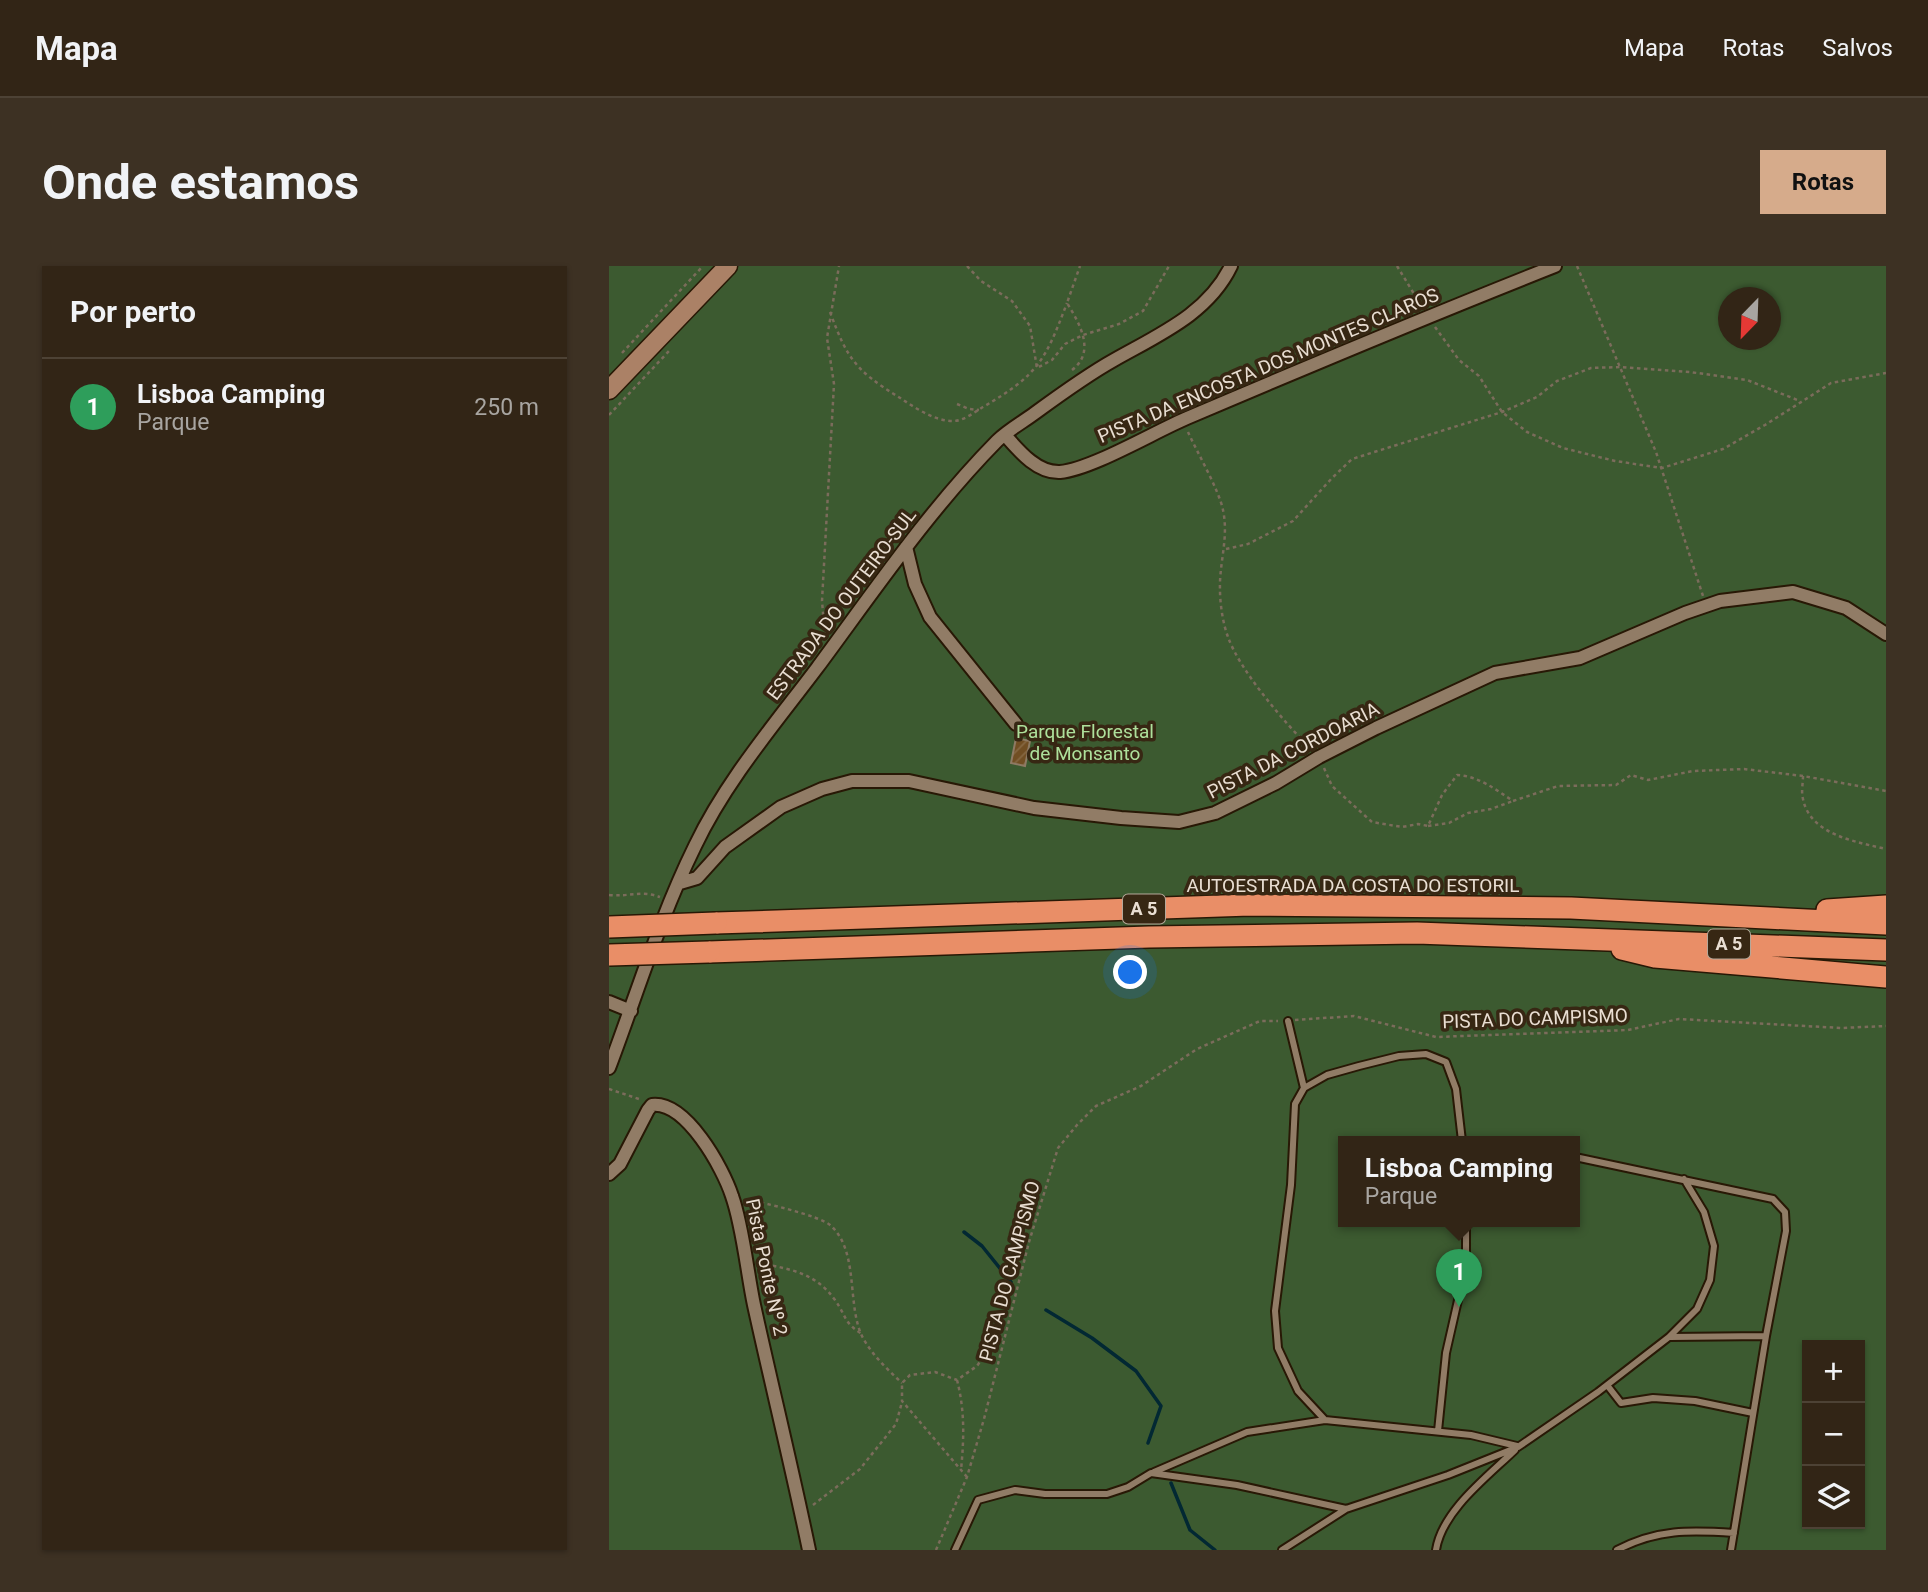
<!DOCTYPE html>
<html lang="pt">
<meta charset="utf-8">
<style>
:root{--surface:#322516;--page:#3d3123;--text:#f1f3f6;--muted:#a8a5a1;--line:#4d4235;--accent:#d6ab8b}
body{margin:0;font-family:Roboto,sans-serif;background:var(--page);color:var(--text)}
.controls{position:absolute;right:21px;bottom:21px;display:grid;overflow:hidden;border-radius:0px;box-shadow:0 2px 5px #0004}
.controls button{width:63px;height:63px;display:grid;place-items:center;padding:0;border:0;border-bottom:2px solid var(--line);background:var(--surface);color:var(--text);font:35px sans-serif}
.compass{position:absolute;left:1109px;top:21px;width:63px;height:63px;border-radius:50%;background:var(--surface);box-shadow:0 2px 5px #0004;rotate:203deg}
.you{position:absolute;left:522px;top:707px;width:24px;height:24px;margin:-18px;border:5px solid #fff;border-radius:50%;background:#1a73e8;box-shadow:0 0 0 10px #1a73e833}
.badge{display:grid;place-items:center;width:46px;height:46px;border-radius:50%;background:var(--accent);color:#fff;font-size:23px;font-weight:700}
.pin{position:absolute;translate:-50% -58px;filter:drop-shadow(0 2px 4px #0008)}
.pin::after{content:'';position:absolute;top:37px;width:24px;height:21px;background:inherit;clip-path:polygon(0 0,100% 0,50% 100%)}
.popup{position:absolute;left:729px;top:870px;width:242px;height:91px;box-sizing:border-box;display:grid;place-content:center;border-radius:0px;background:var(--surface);filter:drop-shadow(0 2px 5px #0005);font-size:23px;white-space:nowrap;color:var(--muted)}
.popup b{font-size:26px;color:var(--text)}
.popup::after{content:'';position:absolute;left:50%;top:100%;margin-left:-14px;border:14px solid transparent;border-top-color:var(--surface)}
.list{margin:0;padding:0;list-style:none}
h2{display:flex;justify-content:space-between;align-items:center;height:91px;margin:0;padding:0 28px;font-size:30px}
h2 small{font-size:23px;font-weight:400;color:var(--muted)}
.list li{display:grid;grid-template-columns:46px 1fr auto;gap:21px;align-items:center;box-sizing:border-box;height:98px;padding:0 28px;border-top:2px solid var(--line)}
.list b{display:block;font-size:26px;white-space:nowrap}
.list p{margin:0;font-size:23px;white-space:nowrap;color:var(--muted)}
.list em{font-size:23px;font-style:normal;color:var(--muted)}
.icon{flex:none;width:38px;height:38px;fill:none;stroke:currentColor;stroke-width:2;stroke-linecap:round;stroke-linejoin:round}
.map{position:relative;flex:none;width:1277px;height:1284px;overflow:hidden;border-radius:0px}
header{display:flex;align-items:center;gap:42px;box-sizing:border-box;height:98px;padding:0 35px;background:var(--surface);border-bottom:2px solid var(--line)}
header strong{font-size:33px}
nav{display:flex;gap:38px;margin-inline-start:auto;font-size:24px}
.intro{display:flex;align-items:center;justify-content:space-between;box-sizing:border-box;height:168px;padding:0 42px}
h1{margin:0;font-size:49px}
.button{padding:18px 32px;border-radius:0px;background:var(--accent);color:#111;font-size:24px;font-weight:700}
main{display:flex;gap:42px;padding:0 42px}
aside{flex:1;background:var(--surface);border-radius:0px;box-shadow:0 2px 5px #0004}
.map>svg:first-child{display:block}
.park{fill:#3c5a30;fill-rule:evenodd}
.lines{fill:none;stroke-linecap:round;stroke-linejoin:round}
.stream{stroke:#022833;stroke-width:3.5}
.building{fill:url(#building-hatch);stroke:#8e7a64;stroke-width:2}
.lane-casing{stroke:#281805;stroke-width:10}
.street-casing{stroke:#281805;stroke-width:16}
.secondary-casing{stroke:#281805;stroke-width:21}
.highway-casing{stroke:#281805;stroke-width:24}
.path{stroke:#7b6c5b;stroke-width:2.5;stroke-dasharray:3.5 3.5;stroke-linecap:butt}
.lane{stroke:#917c66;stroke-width:6}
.street{stroke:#917c66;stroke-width:12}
.secondary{stroke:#ab8166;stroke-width:18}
.highway{stroke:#e98e67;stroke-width:21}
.highway-bridge-casing{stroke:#281805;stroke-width:24;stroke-linecap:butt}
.highway-bridge{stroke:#e98e67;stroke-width:21}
.labels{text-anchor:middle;stroke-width:7;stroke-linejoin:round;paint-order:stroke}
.shield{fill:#372713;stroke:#b4a799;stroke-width:2}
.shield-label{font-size:18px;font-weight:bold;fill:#e9ded2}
.street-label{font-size:19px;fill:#e9ded2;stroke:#372713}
.park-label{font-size:19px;fill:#aee09b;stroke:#372713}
</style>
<header>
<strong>Mapa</strong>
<nav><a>Mapa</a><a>Rotas</a><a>Salvos</a></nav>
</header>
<div class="intro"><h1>Onde estamos</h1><a class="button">Rotas</a></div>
<main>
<aside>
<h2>Por perto<small></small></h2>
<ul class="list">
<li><span class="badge" style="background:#2e9e5b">1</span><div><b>Lisboa Camping</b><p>Parque</p></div><em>250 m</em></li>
</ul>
</aside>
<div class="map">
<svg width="1277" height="1284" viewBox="0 0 1277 1284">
<defs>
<pattern id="building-hatch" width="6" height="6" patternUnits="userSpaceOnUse" patternTransform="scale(1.75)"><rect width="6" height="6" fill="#714e23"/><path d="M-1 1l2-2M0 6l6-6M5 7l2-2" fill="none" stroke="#856742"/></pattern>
</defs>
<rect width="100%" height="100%" fill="#42311d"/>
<path class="park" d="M0 0H1277V1284H0ZM1120 32H1162V74H1120ZM734 875H966V955H734ZM1198 1079H1251V1258H1198Z"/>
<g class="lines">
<path class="stream" d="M355 966 373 980 402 1016
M437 1044 483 1072 527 1105 552 1140 539 1177
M562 1217 581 1264 606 1284"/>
</g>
<path class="building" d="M407 472 421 475 416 500 402 497Z"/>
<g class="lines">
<defs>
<path id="lane" d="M679 755 695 822
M966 891 1164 933 1176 946 1177 965 1157 1070 1061 1071
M998 1119 1012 1137 1044 1132 1086 1135 1144 1147
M716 1154 689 1125 669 1082 666 1045 682 919 686 838 695 822 718 809 750 800 790 790 817 788 837 796 847 823 853 875
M829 1165 837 1087 857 999V955
M545 1206 638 1166 716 1154 862 1169 908 1180
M346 1284 369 1234 406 1224 436 1228H498L519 1221 542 1207 628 1219 737 1243 839 1209 909 1181 989 1126 1060 1071 1088 1043 1101 1014 1105 980 1095 946 1075 913
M673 1284 737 1243
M827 1284C833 1245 878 1211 906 1184
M1008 1284C1048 1263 1081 1264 1125 1267
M1122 1284 1157 1070"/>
<path id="street" d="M396 169C410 185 428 207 451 206 483 203 545 166 578 152 700 100 822 49 946 0
M297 281 306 318 321 351 407 458
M71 617 88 612 116 581 172 541 213 523 243 515H300L425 542 512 552 570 556 606 547 667 517 710 491 767 462 886 407 971 392 1076 347 1111 335 1184 326 1237 342 1277 368
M0 736 22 745
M0 802C28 728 51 651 86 580 117 515 165 459 208 402 265 325 320 244 388 175 399 164 414 156 426 147 452 128 478 109 505 94 549 69 599 48 622 0
M0 908 11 898 39 844 43 839C77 835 114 902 123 930 134 961 138 1006 145 1039 163 1121 183 1202 200 1284"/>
<path id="secondary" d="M0 124 119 0"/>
<path id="highway" d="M1218 644 1277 640
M107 657 641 639 962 642 1277 658
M1013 683 1046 691 1277 711
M100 686 540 671 808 667 1277 684"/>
</defs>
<use href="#lane" class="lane-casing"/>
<use href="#street" class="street-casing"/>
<use href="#secondary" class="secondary-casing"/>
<use href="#highway" class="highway-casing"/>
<path class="path" d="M358 0 372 15 403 35 421 60 428 102 443 94 456 78 474 69 510 58 534 45 560 0
M788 0 813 41
M968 0 1047 186 1094 330
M221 46C238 92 246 104 288 130 304 140 321 153 341 155 354 156 364 147 374 141 429 109 436 95 458 37
M826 61 850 94 870 110 893 146 918 166 954 182 1006 195 1053 202 1114 183 1156 159 1222 117 1277 107
M13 87 94 0
M463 104C487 86 471 58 458 37L471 0
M348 138 360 143 370 144
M0 149 60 85
M579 166C588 186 610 224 614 244 620 272 610 297 611 324 611 338 614 358 619 371 631 405 676 457 702 483
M617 283 639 278 684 255 723 212 743 193 893 146 928 131 948 115 982 102 1011 101 1081 106 1138 114 1191 135
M216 370 213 335 225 118 218 72 230 0
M715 502 723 520 763 556 793 561 809 558 819 560 833 529 848 509C869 510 886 523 904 535L949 520 1007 519 1022 509 1039 514 1084 505 1135 503 1194 510 1277 525
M1194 510C1194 517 1192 526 1194 533 1201 569 1248 576 1277 583
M819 560 840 557 859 547 882 543 904 535
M0 629C20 631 32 624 51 631
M686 754 745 750 827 771 1019 764 1070 753 1232 762 1277 760
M0 823 33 834
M138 934C153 936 211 950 221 959 251 985 237 1040 254 1072 264 1090 279 1104 293 1117
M150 997C181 1003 207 1007 226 1034 238 1051 234 1056 253 1068
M348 1114C356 1145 355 1173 352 1204
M358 1211 293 1135V1117L301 1109 326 1106 348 1114 368 1100 385 1075 394 1073
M204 1239 251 1203 287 1158 293 1136
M327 1284 358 1211 375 1153 420 976 449 882 468 859 487 840 532 820 588 783 651 755H669"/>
<use href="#lane" class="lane"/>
<use href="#street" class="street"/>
<use href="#secondary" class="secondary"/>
<use href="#highway" class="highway"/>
<defs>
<path id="highway-bridge" d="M0 661 107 657
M0 689 100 686"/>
</defs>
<use href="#highway-bridge" class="highway-bridge-casing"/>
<use href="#highway-bridge" class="highway-bridge"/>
</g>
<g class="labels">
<g class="shield">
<rect x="514" y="628.5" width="42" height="29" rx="5"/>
<rect x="1099" y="663.5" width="42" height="29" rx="5"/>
</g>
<g class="shield-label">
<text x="535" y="649">A 5</text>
<text x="1120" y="684">A 5</text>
</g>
<g class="street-label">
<text transform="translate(659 99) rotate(-23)" y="7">PISTA DA ENCOSTA DOS MONTES CLAROS</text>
<text transform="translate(232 338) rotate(-53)" y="7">ESTRADA DO OUTEIRO-SUL</text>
<text transform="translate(684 484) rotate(-27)" y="7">PISTA DA CORDOARIA</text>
<text x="744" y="626">AUTOESTRADA DA COSTA DO ESTORIL</text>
<text transform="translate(926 752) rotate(-2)" y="7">PISTA DO CAMPISMO</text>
<text transform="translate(158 1001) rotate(78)" y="7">Pista Ponte Nº 2</text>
<text transform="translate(400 1005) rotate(-75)" y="7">PISTA DO CAMPISMO</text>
</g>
<g class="park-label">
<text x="476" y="472">Parque Florestal<tspan x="476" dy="22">de Monsanto</tspan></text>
</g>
</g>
</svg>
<div class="controls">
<button>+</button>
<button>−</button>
<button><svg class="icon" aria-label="layers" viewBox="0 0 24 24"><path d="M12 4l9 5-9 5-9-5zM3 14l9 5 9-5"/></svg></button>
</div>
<svg class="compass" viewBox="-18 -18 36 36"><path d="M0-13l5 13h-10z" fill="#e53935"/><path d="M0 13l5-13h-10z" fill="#a8a5a1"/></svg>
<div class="you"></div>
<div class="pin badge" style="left:850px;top:1041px;background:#2e9e5b">1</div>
<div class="popup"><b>Lisboa Camping</b>Parque</div>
</div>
</main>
